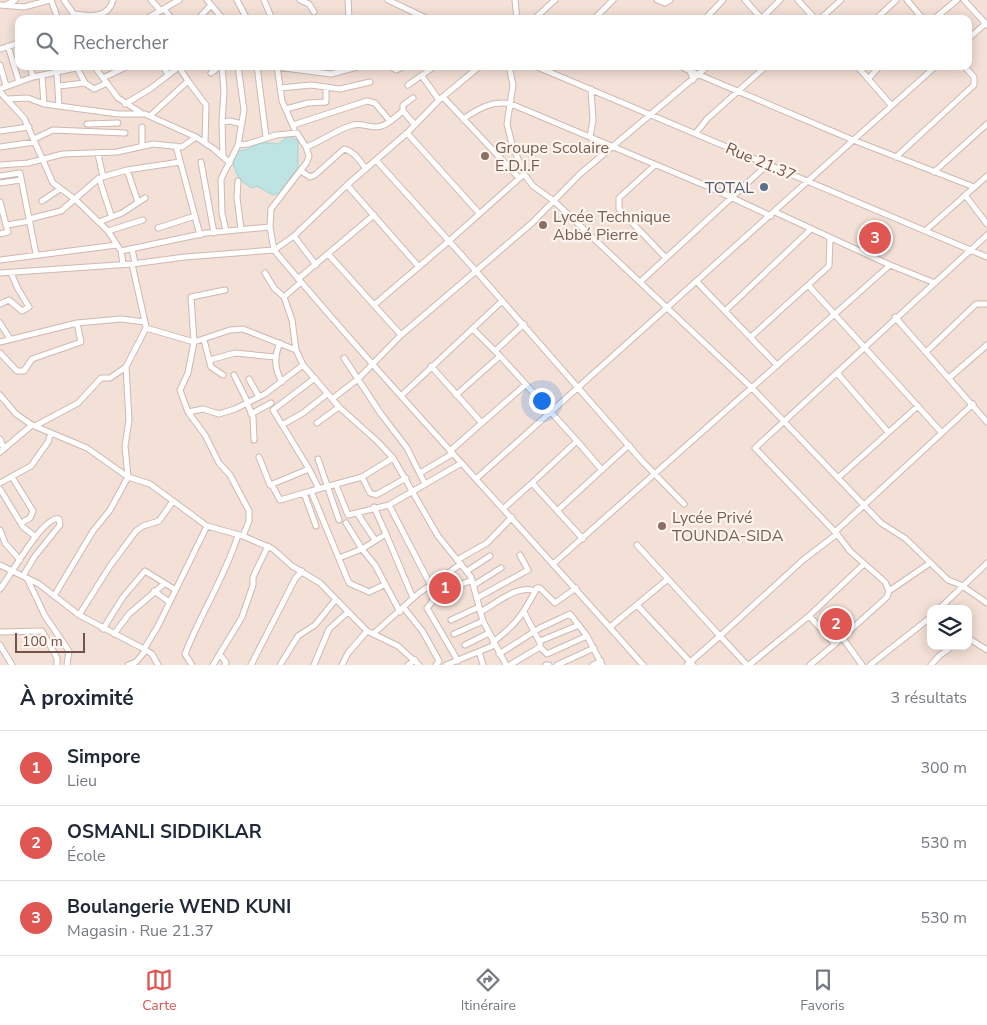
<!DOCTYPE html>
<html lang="fr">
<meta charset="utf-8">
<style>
:root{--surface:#fff;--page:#f6f6f7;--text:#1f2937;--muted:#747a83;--line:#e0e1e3;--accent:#df5653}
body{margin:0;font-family:"Nunito Sans",sans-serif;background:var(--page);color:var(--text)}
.controls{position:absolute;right:15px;bottom:15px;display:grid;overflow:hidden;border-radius:10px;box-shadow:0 2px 12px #0003}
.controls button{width:45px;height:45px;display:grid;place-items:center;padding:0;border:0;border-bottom:1px solid var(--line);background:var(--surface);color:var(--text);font:25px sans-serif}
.scale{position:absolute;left:15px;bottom:12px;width:70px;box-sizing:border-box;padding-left:5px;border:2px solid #74534d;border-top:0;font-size:14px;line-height:18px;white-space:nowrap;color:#74534d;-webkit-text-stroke:4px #fef5ee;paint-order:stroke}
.you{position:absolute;left:541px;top:400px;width:18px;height:18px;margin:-12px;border:4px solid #fff;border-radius:50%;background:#1a73e8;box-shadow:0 0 0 8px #1a73e833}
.badge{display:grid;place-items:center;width:32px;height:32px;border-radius:50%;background:var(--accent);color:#fff;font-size:16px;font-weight:700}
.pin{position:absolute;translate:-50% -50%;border:2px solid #fff;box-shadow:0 1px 5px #0006}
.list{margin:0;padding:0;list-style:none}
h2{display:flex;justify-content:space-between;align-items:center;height:65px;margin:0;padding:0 20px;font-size:21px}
h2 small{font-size:16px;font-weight:400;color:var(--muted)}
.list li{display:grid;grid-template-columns:32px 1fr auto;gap:15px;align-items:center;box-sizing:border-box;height:75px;padding:0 20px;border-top:1px solid var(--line)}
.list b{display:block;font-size:19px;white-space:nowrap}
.list p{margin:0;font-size:16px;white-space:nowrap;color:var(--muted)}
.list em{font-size:16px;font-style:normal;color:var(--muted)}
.icon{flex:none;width:28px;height:28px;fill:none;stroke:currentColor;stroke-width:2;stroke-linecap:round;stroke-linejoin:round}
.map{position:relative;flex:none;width:987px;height:665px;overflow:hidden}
.search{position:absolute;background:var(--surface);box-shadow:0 2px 12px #0003;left:15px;right:15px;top:15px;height:55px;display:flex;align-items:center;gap:12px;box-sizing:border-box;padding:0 18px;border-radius:10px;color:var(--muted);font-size:19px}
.sheet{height:290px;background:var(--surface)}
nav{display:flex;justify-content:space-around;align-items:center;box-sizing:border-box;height:70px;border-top:1px solid var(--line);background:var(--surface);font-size:14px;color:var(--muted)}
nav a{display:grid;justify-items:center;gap:2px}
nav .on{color:var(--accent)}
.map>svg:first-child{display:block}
.residential{fill:#f3e0d6;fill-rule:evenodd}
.water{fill:#bde4e2;stroke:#a4d6d3}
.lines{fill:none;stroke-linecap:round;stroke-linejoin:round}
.street-casing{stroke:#cfb8b1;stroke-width:7}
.street{stroke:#fff;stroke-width:5}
.education-dot{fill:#8d6e63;stroke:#fef5ee;stroke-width:2}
.service-dot{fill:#5c6f8a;stroke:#fef5ee;stroke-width:2}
.labels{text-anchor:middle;stroke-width:4.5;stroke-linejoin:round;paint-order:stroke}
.education-label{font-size:16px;fill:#785e54;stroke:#fef5ee;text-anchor:start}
.street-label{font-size:16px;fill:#74534d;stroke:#fef5ee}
.service-label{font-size:16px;fill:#4e5e75;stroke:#fef5ee;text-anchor:end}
</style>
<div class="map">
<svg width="987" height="665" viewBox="0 0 987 665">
<rect width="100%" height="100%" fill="#fbf0e8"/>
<path class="residential" d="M0 0H987V665H0ZM19 19H968V66H19ZM931 609H968V646H931Z"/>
<path class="water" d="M289 136 298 141V167L279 193 273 195 257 186 252 188 240 180 237 174 233 164 236 152C241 150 244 151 248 149 262 142 262 142 278 144Z"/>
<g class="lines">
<defs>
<path id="street" d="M51 0 58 19
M64 0 77 19
M151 0 161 11
M207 0 223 19
M237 0 247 19
M264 0 272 19
M300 0 309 4 314 12
M348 0 349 19
M388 0 428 19
M515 0 517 19
M657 0 665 3 670 0
M745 0 761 18
M798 0 815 19
M907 0 923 19
M964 0 987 25
M0 5 24 7 50 0
M6 5 15 0
M164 9 172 19
M75 14C90 16 108 19 113 0
M146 19 179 0
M198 19 211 5
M534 19 555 0
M594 19 613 0
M705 19 723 0
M761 19 780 0
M820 19 841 0
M876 19 896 0
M934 19 957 0
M968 39 986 23
M8 46 19 82
M0 49 19 43
M0 65 6 86
M76 66 85 83 94 89 107 83
M94 66 118 98 140 112
M135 66H139
M162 66 168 74
M222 66 224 91 222 122
M257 66 266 137
M277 66 282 101 294 128
M391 66 396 70 405 66
M509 66 513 85 507 124 512 144 524 174 533 186 554 201 752 388 881 523 906 539 948 580 961 585 987 603
M535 66 987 257
M680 66 690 71 693 80
M857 66 891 105
M277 67 331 74 361 66
M690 71 853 140 974 187
M57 73 59 106
M211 73 220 66
M42 75 44 104
M422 76 439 100
M33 77 76 68
M103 78 128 66
M868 79 880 66
M188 81 206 105 205 143
M408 85 435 66
M59 86 85 83
M280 88 311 85 340 89 370 82
M0 89 33 77 30 66
M0 92 24 118 53 183 76 200 108 231 121 251 123 264
M443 97 519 178
M7 99 28 98 44 104 118 114H145L196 137
M125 104 150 89 180 66
M286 109 308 103 326 102V87
M403 111 415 125
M151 115 188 81 179 67
M463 119C478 109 492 100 511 104L709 187 771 216
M87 124 118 123
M293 125 367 101 375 103 390 121
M0 131 29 127
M407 133 479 213
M696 133 707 119 766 66
M590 137 593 120 591 89
M34 139 53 130 125 133
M238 145 248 144 276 135 297 133 306 147C323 141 335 130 353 125 362 123 367 127 376 127 386 127 395 117 403 111V105L413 98
M142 146V127
M176 146 200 235
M0 147 35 142
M306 147 309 156 307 162 271 209 270 227 274 250C393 392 521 526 643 665
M98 154 103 177
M223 156 222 122 230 121 242 124
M896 157 974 85V77L964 66
M201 162 214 233
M0 165 28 163 63 154 117 152 153 144 182 147 196 137 214 149 230 163
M654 166 619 198V209L666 258
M127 170 138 202
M301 171 310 177 315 175 344 149C354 151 360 161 366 169
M934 172 987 124
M0 176 20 173 36 254
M99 178 111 215
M238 181 237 198 241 229
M0 183 21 180
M347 185 419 267
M965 195 987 224
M42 201 60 189
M0 202 8 232 0 234
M775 212 890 265 935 283
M29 219 61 211 99 178 127 170 180 162
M99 222 122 213 145 198
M7 225 30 221
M158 228 195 216
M108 231 143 220
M226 231 222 213 221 179 238 145 244 110 238 66
M925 231 987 176
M294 236 316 265
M132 249 135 263
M121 251 206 233 270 227
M329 255 401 335
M0 260 117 245
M132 264 145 322
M0 273 132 264 185 257 274 250 294 236 347 185 407 133 439 100 480 66
M265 273 274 288 284 297
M298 279 374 215
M301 282 284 297 292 320 296 350 303 365 339 407 377 441 393 458 438 536 471 577 483 621 506 665
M640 282 768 164
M697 282 776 364
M808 285 942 433
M225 290 191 297 194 342 188 373 180 390 188 412 205 435 219 463 230 475 249 511V521L243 536
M0 304 9 300 22 311 29 307 18 289 11 273
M374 305 449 241 376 160
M725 311 810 230
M895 317 987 422
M0 323 10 339
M752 336 829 266 830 238
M204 340 211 367 223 375
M0 342 77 323 121 319 145 322 146 328 194 342 230 330 243 329 296 350
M280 343C274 357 274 368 282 382
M495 351 524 324
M926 352 976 304H987
M0 353 17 371H24L32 359 81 342 77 323
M500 356 577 441 532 483
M344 358 381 414 407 448 425 484
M210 360 235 353 275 357
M431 366 481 422
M838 374 888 432
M234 375 248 403
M315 378 273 410 309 469 319 489
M949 378 987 345
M249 379 259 397
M0 395 16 414 32 425 87 448 128 477 150 484 207 526 243 536 273 549 292 566 320 583 367 631 398 646 419 665
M402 395 502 301
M456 395 500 356 473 329
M332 399 358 379 401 335 476 271 449 241 524 174
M247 403 253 417 254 440
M188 412 203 409 219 414 235 409 265 394 303 365
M251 414 271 403
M317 423 339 407
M282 425 303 413 327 394
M35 426 78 403 101 378H110L126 367 146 328
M0 439 4 449
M577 441 602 470
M450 451 525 385
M0 452 32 425
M259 457 270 485 309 469
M318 459 339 520
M420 473 452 454
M12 477 33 511 30 518 21 523
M362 477 370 493 376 495 406 478
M839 477 918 406
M476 479 936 66
M0 483 31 466 48 442 51 433
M272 485 280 500 311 491
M336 485 348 515 389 505
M0 489 23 527 36 537
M304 493 316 526
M684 504 643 462 476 271 532 223 580 174 708 66
M374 507 386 534
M504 508 532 483 583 539
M558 510 629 445
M357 513 375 540
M346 523 362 549 386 534 413 598
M0 530 5 543 20 560
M835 532 973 404
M637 545 720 636 803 560 837 534
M339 558 362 549 375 565 400 612
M457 560 487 543 512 517
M553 564 890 265
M0 565 39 584 79 615 144 649 152 654 158 665
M467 571 490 556
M27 578 45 616 69 651 67 665
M430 584 389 505 460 464
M384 585 369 592 349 583 311 491 362 477 393 458
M474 585 501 568
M0 589C10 577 43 515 59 519L60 525 35 556 23 576
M154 591 168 601
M889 591 930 563
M54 596 93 531 110 510 128 477 125 446 129 420 126 367
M477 598 528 570 520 555
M637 605 693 665
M404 608 423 632 439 661 436 665
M939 609 987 563
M480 612C496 604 517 584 535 591
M524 612 540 643
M79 615 110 566 136 531 143 526 159 521 173 501
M809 616 835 644 810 665
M451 620 479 607
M610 627 668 579
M103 629 123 597 145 571 174 589
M0 632 42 631 57 658V665
M114 634 129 614 164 584
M373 634 419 593 461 564
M454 634 483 621
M842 637 862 665
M968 638 987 650
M493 642C517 624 523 614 537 588H540L555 603 576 588
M835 644 887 597 889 591 885 582 850 551 837 534 755 448 987 235
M0 645 12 665
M465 645 489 633
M540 647V641L579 625
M144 649 158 626 207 526
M479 652 483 665
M499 654 540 628 570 614 587 636 602 665
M220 655 226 662 225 665
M458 661 427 608 432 602 433 596 472 580
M128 665 136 662 146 650
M192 665 185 654C201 613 225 577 238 535
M213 665 242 617 253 585V577L268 546
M251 665 295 579 302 571
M280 665 298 636 315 625 336 599
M314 665 329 629 348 612
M342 665 348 653 367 631
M408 665 415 660
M446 665 495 645
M510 665 540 647 547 654 587 636
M546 665H549
M557 665 594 648
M593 665 601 661
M687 665 720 636 747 665
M749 665 809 616 864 564
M870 665 931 617
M931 665 939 656 953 646"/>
</defs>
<use href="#street" class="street-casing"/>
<use href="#street" class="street"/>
</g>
<g class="education-dot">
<circle cx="485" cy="156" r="5"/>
<circle cx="543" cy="225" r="5"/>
<circle cx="662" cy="526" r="5"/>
</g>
<circle class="service-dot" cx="764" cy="187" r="5"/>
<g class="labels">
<g class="education-label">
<text x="495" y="153">Groupe Scolaire<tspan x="495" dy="18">E.D.I.F</tspan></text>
<text x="553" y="222">Lycée Technique<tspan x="553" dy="18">Abbé Pierre</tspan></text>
<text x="672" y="523">Lycée Privé<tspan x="672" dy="18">TOUNDA-SIDA</tspan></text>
</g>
<g class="street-label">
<text transform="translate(761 161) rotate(23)" y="6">Rue 21.37</text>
</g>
<g class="service-label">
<text x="754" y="193">TOTAL</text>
</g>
</g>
</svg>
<div class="controls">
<button><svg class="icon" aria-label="layers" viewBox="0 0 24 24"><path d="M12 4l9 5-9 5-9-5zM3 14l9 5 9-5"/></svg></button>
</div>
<div class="scale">100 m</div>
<div class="you"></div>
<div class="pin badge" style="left:445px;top:588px">1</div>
<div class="pin badge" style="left:836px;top:624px">2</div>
<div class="pin badge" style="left:875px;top:238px">3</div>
<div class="search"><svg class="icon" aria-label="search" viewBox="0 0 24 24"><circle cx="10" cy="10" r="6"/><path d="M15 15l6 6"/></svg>Rechercher</div>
</div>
<section class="sheet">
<h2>À proximité<small>3 résultats</small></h2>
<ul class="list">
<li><span class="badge">1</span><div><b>Simpore</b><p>Lieu</p></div><em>300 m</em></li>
<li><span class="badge">2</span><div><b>OSMANLI SIDDIKLAR</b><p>École</p></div><em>530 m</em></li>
<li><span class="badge">3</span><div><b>Boulangerie WEND KUNI</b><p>Magasin · Rue 21.37</p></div><em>530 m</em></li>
</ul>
</section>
<nav>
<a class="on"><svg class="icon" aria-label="map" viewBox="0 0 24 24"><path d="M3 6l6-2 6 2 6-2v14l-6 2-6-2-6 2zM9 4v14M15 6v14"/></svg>Carte</a>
<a><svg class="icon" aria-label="directions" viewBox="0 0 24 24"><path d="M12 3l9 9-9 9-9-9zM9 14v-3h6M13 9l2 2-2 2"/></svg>Itinéraire</a>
<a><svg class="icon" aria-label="saved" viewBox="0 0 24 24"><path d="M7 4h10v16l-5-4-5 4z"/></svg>Favoris</a>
</nav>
